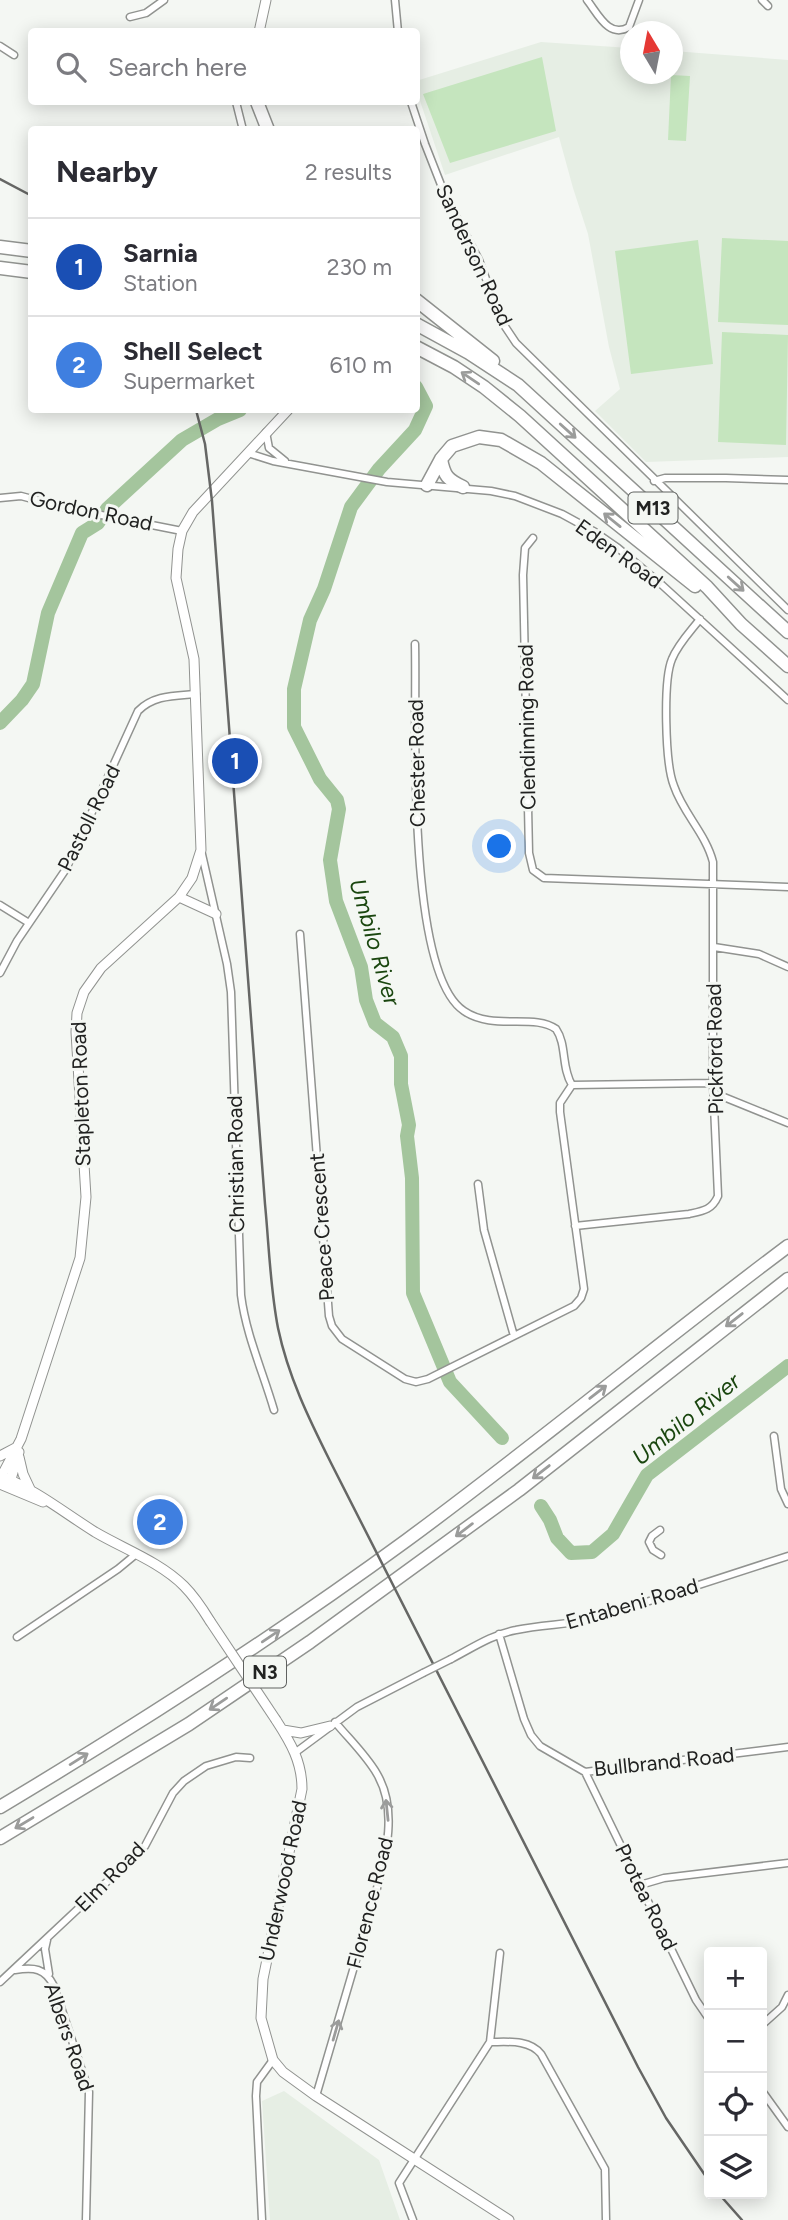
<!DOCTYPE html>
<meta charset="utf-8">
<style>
:root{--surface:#fff;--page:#f7f7f7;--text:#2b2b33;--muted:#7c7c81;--line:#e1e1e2;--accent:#8f278c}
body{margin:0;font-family:Figtree,sans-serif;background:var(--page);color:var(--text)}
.controls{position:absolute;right:21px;bottom:21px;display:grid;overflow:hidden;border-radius:7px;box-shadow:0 4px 18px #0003}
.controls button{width:63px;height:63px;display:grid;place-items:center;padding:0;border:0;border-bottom:2px solid var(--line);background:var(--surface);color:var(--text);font:35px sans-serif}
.compass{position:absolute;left:620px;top:21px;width:63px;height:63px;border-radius:50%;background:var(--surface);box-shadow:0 4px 18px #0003;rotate:350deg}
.you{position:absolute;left:500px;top:847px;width:24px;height:24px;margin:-18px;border:5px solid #fff;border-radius:50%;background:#1a73e8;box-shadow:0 0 0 10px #1a73e833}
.badge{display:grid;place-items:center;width:46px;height:46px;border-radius:50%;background:var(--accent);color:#fff;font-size:23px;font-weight:700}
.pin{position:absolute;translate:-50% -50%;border:4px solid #fff;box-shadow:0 2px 7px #0006}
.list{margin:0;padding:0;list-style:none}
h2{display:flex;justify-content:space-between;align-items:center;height:91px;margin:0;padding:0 28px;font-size:30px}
h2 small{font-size:23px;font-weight:400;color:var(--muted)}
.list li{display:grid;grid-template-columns:46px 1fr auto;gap:21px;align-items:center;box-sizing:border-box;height:98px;padding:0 28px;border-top:2px solid var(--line)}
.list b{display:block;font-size:26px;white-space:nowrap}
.list p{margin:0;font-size:23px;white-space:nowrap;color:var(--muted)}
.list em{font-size:23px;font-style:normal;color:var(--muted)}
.icon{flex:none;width:38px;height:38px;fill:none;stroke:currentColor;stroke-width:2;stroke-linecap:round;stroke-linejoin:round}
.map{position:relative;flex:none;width:788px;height:2220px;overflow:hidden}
.search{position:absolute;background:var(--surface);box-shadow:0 4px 18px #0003;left:28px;top:28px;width:392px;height:77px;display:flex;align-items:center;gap:18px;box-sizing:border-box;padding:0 24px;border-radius:7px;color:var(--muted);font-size:26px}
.panel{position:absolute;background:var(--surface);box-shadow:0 4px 18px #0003;left:28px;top:126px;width:392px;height:287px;border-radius:7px}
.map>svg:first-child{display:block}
.built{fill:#e6eee4}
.green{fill:#c5e5be}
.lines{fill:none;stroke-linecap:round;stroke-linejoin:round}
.river{stroke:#a4c59d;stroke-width:14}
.minor-casing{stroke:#919390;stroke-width:9}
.secondary-casing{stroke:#919390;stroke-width:11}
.motorway-casing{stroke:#919390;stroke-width:15}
.minor{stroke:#fff;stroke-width:6}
.secondary{stroke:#fff;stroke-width:9}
.motorway{stroke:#fff;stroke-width:12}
.rail{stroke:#666765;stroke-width:2.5}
.minor-bridge-casing{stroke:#919390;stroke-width:9;stroke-linecap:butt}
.secondary-bridge-casing{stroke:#919390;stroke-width:11;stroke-linecap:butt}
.minor-bridge{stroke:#fff;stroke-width:6}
.secondary-bridge{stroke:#fff;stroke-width:9}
.oneway{stroke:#9b9c9b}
.labels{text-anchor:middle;stroke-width:6;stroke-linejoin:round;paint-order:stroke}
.shield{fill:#f4f7f3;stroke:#606260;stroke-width:2}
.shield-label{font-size:19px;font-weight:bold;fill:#212221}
.street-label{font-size:21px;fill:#212221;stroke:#f4f7f3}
.water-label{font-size:23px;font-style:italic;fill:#1a460f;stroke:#f4f7f3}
</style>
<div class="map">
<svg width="788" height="2220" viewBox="0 0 788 2220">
<rect width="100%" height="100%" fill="#f4f7f3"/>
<path class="built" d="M541 42 630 48V74H672L673 51 788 60V457L646 462 595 411 620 389 609 347 588 234 573 188 559 137 445 175 417 92 416 81Z
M284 2091 379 2160 400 2220H270L262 2101Z"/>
<path class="green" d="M542 57 556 131 450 163 423 94Z
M671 75 690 76 686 141 668 140Z
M722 238 788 241V325L718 322Z
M698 240 713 364 631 374 615 251Z
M722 332 788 335 786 445 718 442Z"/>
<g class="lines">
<path class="river" d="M416 387 426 406 415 430 379 469 351 507 324 589 310 620 294 689V727L320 779 337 800 339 809 330 860 336 901 361 967 366 1000 375 1023 393 1037 401 1056V1084L409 1125 407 1136 412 1178 413 1293 450 1382 502 1438
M0 723 22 700 33 684 48 613 82 533 98 523 107 509 182 440 218 419 240 410
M541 1506 550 1520 557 1538 571 1553 592 1552 613 1534 647 1475 788 1366"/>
<defs>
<path id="minor" d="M395 0 398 32
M587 0C598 14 609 39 629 27L639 0
M762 0 768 6
M130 17 146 13 164 0
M0 46 14 55
M236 102 243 130
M411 102 425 144 445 195 479 260 502 322 516 343 788 610
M266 432 269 448 285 461
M248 453 273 461 387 482 491 491 515 496 562 514 595 532 618 548 662 585 788 700
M654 481 665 478H726L788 480
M0 498 21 496 66 508 182 531
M533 538 525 548 523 575 529 853 533 870 544 878 788 887
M415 644C417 715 405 972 464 1011 493 1031 534 1013 556 1029 567 1045 561 1067 572 1085
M201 850 227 964 231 992 241 1295C246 1335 263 1372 274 1410
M0 905 29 923
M300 934 329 1316 332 1326 342 1339 405 1379 416 1382 428 1379 574 1306 581 1298 584 1289 560 1112V1103L572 1085 713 1083
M714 947 759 954 788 967
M0 973 17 941 66 869 138 711C154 695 174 696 196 694
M714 1093 788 1123
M478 1184 484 1230 514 1336
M575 1226 689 1214C703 1211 712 1210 718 1196L713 1083V862C706 834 683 813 674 786 665 764 663 680 672 659 678 644 690 632 700 619
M774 1436 781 1489 788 1504
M660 1530 652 1536 649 1542 653 1550 661 1555
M499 1634 524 1719 531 1735 540 1746 585 1772 788 1747
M17 1637 118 1569 135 1555
M451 1659C472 1648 493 1634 516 1630 543 1624 570 1625 597 1618L788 1556
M296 1752 357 1707 423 1673
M585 1772 696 2000 709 2019
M640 1885 664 1878 788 1863
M47 1940 45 1949 49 1974
M15 1970C34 1967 45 1968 54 1986L89 2092 86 2220
M0 1982 145 1846 173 1793 184 1781 206 1766 236 1757 250 1758
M762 2025 782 2007 788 1995
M490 2042 500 1953
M762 2091 788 2127
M316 2096 376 1892C386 1854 398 1810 377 1774 366 1755 349 1739 335 1722
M262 2220 256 2096 257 2082 273 2060
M413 2220 399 2183 490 2042C507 2042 529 2039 541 2054L605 2169 606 2220"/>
<path id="secondary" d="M259 32 266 0
M179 897 216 914
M0 1456 17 1447
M19 1457 23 1474 30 1489
M1 1476C38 1491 63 1512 95 1532 124 1549 160 1562 184 1586 194 1596 202 1608 210 1621
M0 1479 21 1439 80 1258 86 1197 76 1032 77 1013 84 992 101 968 179 897 192 878 201 850 194 659 176 578 178 549 182 531 193 512 288 410
M0 1484 43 1502
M9 1486 19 1452
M276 1720C291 1743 302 1762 302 1789L263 1979 261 2018 273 2060 283 2072 316 2096 509 2220
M283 1730 301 1733 330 1726"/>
<path id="motorway" d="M257 102 268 130
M0 247 32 251
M0 268 32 272
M416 300 493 361
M416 324 469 353 518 385 788 632
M416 347 454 367 484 387 520 416 707 587 741 624 788 666
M441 459C444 476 448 480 463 487
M427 485 441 459 452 446 479 437 501 440 541 463 695 586
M0 1807C139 1724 276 1636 407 1540 536 1445 660 1342 788 1246
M0 1838 189 1724 310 1642 519 1490 788 1279"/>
</defs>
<use href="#minor" class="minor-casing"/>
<use href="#secondary" class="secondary-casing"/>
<use href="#motorway" class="motorway-casing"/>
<use href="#minor" class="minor"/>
<use href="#secondary" class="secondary"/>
<use href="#motorway" class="motorway"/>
<path class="rail" d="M0 179 32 196
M196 410 205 444 212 501 265 1204C269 1245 270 1287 278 1328 288 1376 309 1419 331 1463L638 2067 666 2118 709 2181
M719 2194 742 2220"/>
<defs>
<path id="minor-bridge" d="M423 1673 451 1659"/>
<path id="secondary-bridge" d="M210 1621 276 1720"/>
</defs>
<use href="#minor-bridge" class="minor-bridge-casing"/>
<use href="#secondary-bridge" class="secondary-bridge-casing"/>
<use href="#minor-bridge" class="minor-bridge"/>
<use href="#secondary-bridge" class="secondary-bridge"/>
</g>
<defs><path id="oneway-shaft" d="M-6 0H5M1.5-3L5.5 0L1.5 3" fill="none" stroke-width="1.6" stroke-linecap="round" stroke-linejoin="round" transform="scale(1.75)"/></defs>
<g class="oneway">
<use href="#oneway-shaft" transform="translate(470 378) rotate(-146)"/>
<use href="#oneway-shaft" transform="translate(568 431) rotate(42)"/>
<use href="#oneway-shaft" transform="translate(612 520) rotate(-141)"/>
<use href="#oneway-shaft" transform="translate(736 584) rotate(42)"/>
<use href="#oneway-shaft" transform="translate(734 1320) rotate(142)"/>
<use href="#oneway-shaft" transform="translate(598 1392) rotate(-38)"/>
<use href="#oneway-shaft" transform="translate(541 1472) rotate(142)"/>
<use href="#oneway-shaft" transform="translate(464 1530) rotate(143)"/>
<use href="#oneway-shaft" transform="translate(271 1636) rotate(-34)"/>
<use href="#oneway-shaft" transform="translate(218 1704) rotate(146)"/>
<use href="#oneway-shaft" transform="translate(79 1759) rotate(-32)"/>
<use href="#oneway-shaft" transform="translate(387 1810) rotate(-96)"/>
<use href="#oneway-shaft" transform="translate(24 1823) rotate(149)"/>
<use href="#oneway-shaft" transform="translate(336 2030) rotate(-74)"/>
</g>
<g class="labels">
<g class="shield">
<rect x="628.5" y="492.5" width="49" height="31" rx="5"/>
<rect x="244" y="1656.5" width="42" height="31" rx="5"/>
</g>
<g class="shield-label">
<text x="653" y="515">M13</text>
<text x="265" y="1679">N3</text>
</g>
<g class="street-label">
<text transform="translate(474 255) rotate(65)" y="7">Sanderson Road</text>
<text transform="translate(91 511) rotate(12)" y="7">Gordon Road</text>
<text transform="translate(619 554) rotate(36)" y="7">Eden Road</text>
<text transform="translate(527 727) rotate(-91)" y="7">Clendinning Road</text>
<text transform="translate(417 763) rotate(-91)" y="7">Chester Road</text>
<text transform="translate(89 818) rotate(-64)" y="7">Pastoll Road</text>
<text transform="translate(715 1049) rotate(-91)" y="7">Pickford Road</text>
<text transform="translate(81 1094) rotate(-92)" y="7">Stapleton Road</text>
<text transform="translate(236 1164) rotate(-91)" y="7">Christian Road</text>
<text transform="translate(322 1227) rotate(-94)" y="7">Peace Crescent</text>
<text transform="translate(632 1604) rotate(-16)" y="7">Entabeni Road</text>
<text transform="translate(664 1762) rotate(-6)" y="7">Bullbrand Road</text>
<text transform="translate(110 1877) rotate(-45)" y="7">Elm Road</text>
<text transform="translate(283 1881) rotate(-78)" y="7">Underwood Road</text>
<text transform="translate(646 1897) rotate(64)" y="7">Protea Road</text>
<text transform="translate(370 1903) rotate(-76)" y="7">Florence Road</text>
<text transform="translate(69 2037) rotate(71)" y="7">Albers Road</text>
</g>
<g class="water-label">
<text transform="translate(375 942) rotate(74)" y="8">Umbilo River</text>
<text transform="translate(686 1419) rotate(-39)" y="8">Umbilo River</text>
</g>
</g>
</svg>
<div class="controls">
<button>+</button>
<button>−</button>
<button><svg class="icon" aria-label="locate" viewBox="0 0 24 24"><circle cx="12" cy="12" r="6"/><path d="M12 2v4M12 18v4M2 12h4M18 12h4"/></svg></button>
<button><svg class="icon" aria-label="layers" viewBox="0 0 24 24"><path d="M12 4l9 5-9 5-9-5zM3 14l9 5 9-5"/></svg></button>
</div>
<svg class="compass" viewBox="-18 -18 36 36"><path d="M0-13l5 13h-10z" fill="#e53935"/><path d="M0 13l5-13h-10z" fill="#7c7c81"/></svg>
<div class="you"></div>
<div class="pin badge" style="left:235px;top:761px;background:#1a4fb4">1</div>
<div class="pin badge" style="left:160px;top:1522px;background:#3f7fe0">2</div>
<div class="search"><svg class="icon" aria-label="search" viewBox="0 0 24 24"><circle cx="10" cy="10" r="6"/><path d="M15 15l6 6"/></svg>Search here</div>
<section class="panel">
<h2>Nearby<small>2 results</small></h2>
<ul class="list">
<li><span class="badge" style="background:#1a4fb4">1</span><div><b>Sarnia</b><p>Station</p></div><em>230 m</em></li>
<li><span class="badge" style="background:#3f7fe0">2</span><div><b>Shell Select</b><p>Supermarket</p></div><em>610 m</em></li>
</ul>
</section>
</div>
